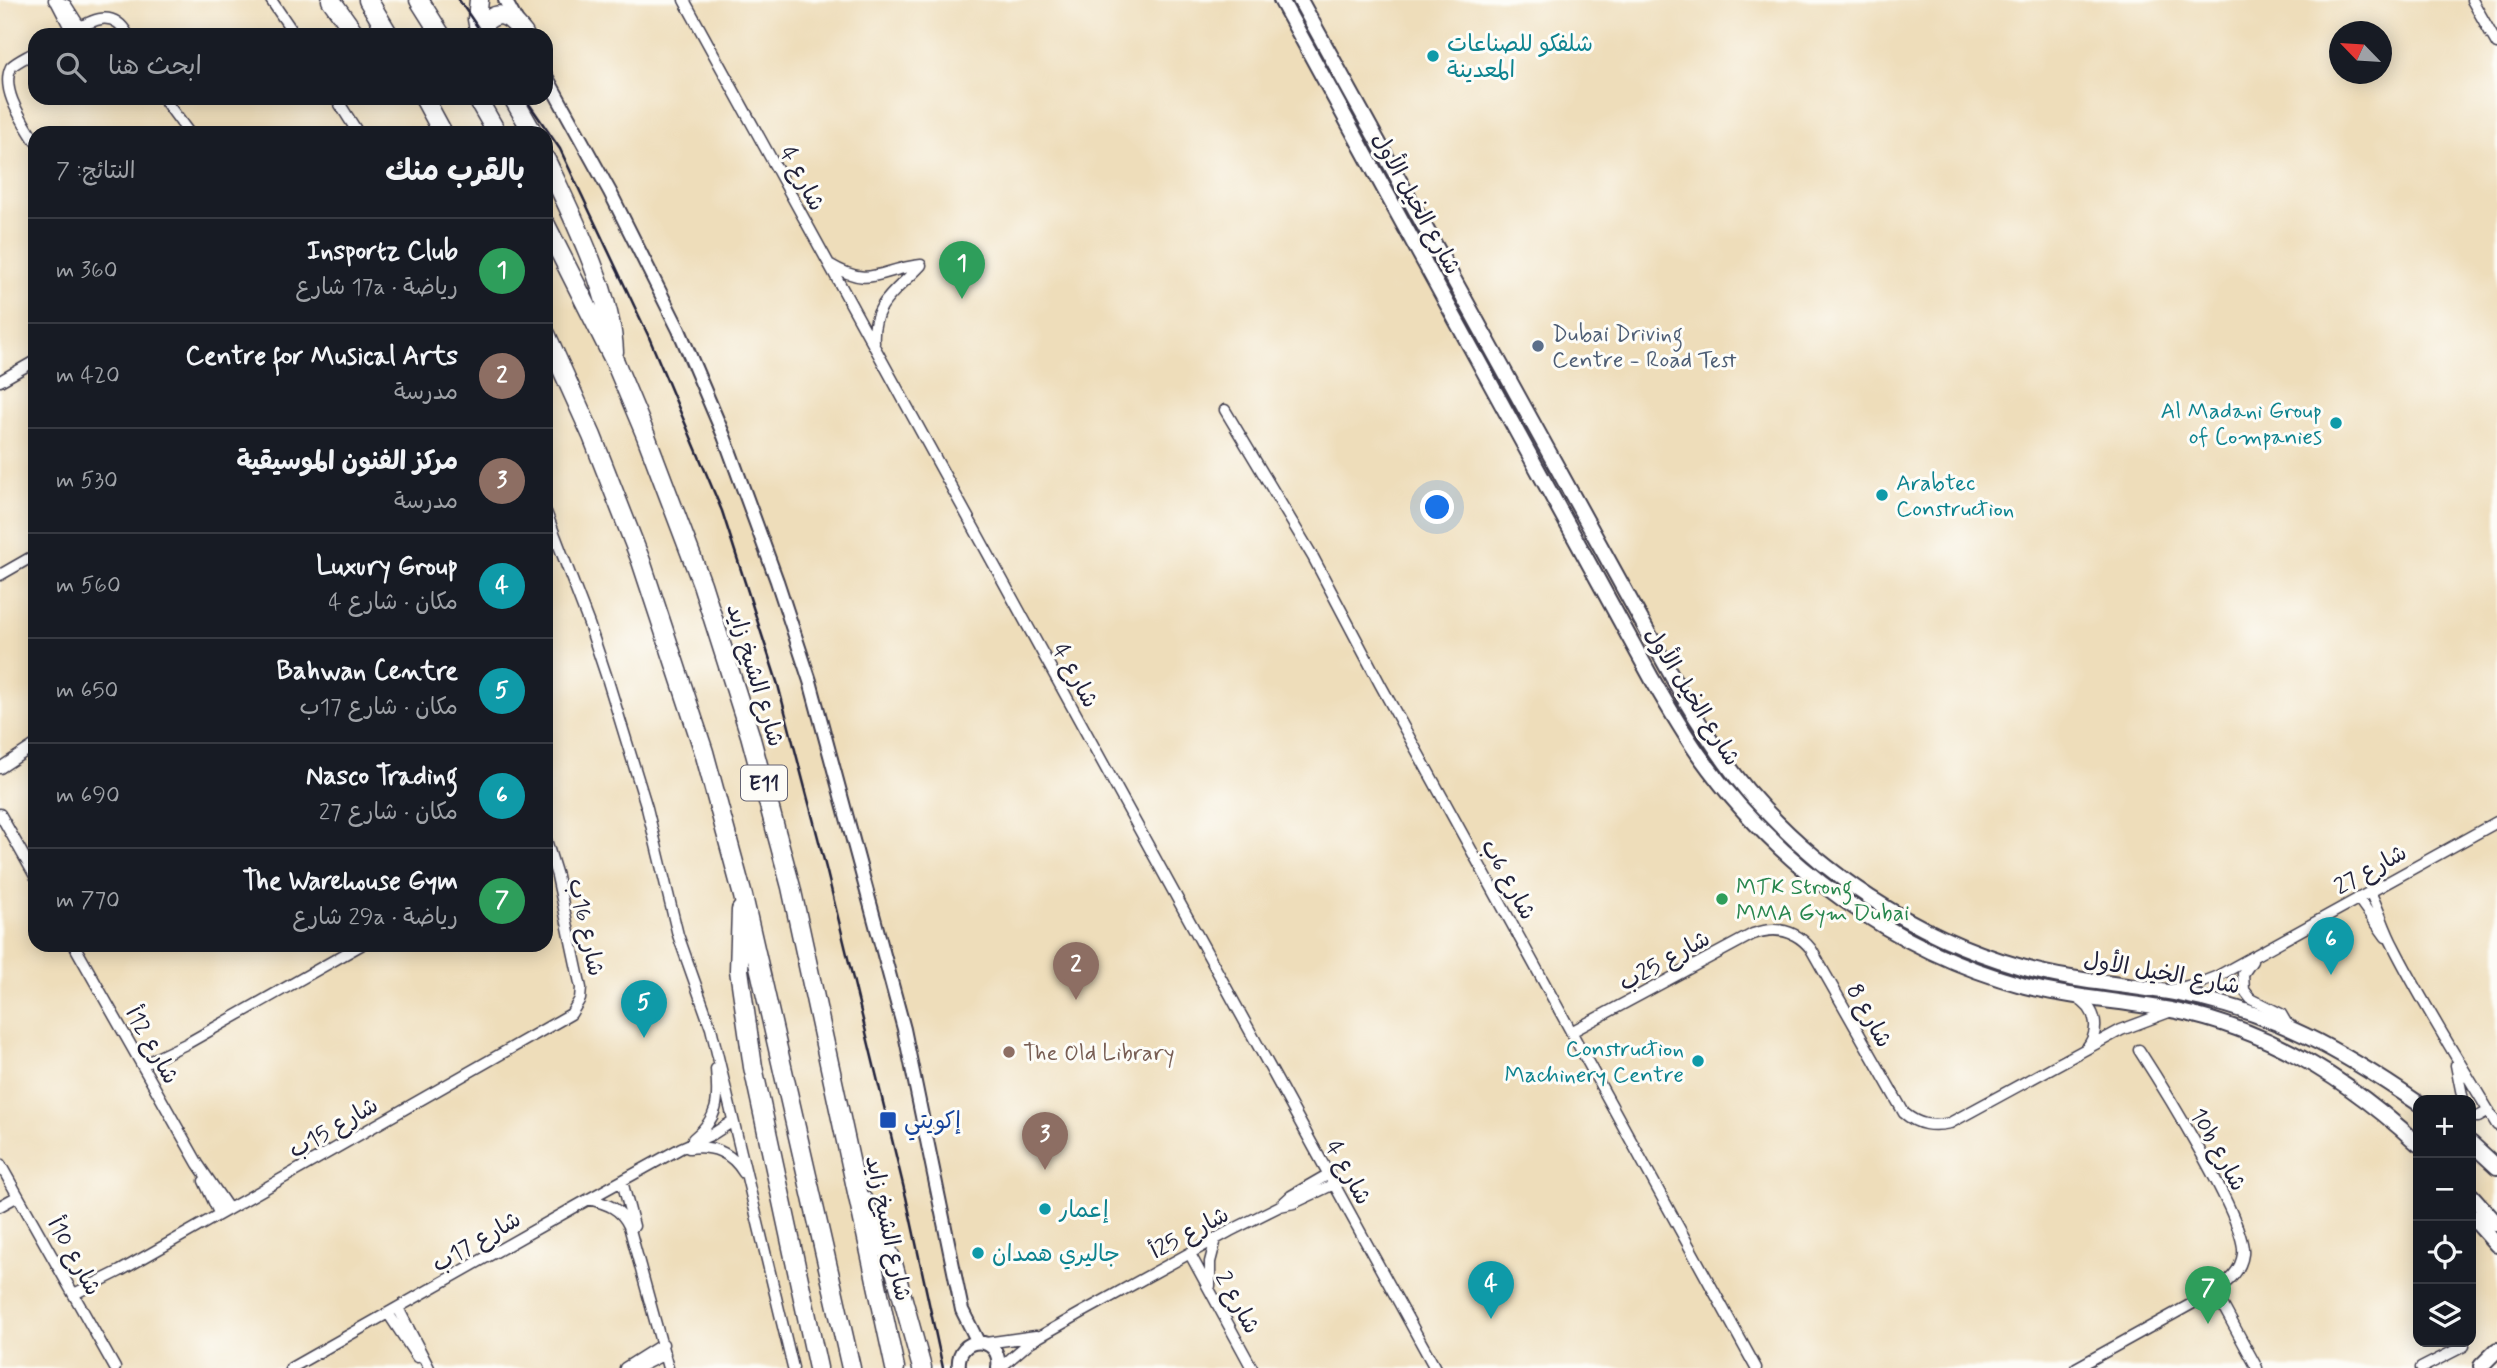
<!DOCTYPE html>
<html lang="ar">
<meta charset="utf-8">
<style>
:root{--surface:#171b24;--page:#20242c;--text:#f1f3f6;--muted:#9ea1a6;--line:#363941;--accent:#1f6fb2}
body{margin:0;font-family:Mynerve,"Playpen Sans Arabic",sans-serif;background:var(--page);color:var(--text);direction:rtl}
.controls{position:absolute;right:21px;bottom:21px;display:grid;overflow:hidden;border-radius:14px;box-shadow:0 4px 18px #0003}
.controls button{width:63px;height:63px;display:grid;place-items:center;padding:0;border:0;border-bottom:2px solid var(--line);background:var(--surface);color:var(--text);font:35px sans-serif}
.compass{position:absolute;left:2329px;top:21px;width:63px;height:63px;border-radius:50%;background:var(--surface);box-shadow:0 4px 18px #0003;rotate:295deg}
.you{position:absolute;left:1438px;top:508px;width:24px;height:24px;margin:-18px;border:5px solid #fff;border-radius:50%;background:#1a73e8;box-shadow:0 0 0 10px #1a73e833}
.badge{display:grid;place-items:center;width:46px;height:46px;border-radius:50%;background:var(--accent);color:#fff;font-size:23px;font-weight:700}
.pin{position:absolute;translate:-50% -58px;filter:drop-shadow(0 2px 4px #0008)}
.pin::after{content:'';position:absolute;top:37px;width:24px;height:21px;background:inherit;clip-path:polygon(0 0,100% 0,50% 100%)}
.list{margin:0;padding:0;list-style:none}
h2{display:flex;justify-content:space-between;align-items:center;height:91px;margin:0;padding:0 28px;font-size:30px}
h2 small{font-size:23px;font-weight:400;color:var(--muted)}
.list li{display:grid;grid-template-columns:46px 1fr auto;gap:21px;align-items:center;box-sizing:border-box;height:105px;padding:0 28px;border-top:2px solid var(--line)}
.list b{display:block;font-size:26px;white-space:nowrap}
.list p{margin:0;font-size:23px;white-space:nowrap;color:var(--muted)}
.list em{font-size:23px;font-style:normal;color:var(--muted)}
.icon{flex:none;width:38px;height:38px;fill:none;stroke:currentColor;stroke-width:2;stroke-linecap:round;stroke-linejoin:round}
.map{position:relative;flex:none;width:2497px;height:1368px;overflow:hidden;direction:ltr}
.search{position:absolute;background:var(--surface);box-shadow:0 4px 18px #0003;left:28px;top:28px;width:525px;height:77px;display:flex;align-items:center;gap:18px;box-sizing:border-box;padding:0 24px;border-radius:21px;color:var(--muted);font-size:26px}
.panel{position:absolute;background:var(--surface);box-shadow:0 4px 18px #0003;left:28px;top:126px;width:525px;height:826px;border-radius:21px;direction:rtl}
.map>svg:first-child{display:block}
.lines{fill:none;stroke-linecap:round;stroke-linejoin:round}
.minor-casing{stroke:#413e4e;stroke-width:13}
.tertiary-casing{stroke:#413e4e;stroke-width:16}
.secondary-casing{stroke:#413e4e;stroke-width:18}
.motorway-casing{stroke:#413e4e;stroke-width:21}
.minor{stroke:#fff;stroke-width:10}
.tertiary{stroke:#fff;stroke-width:12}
.secondary{stroke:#fff;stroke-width:14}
.motorway{stroke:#fff;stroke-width:18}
.rail{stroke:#22223b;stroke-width:2.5}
.culture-dot{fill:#0f9aa8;stroke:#fdfcf7;stroke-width:2.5}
.service-dot{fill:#5c6f8a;stroke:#fdfcf7;stroke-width:2.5}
.leisure-dot{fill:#2e9e5b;stroke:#fdfcf7;stroke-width:2.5}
.education-dot{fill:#8d6e63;stroke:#fdfcf7;stroke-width:2.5}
.transit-dot{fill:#1a4fb4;stroke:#fdfcf7;stroke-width:2.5}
.labels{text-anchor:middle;stroke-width:6;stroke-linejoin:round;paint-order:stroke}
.shield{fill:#fdfcf7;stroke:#646373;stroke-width:2}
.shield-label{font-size:21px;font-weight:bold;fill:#22223b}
.culture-label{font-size:23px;fill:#0d838f;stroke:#fdfcf7;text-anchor:start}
.street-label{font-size:23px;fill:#22223b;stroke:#fdfcf7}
.service-label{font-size:23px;fill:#4e5e75;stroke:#fdfcf7;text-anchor:start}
.leisure-label{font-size:23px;fill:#27864d;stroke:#fdfcf7;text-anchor:start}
.education-label{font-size:23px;fill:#785e54;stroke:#fdfcf7;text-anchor:start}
.transit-label{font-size:23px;fill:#164399;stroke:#fdfcf7;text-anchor:start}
</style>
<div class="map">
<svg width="2497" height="1368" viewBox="0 0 2497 1368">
<rect width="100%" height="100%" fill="#fdfcf7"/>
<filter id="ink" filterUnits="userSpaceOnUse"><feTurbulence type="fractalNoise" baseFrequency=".0143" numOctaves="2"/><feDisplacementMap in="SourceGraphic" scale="14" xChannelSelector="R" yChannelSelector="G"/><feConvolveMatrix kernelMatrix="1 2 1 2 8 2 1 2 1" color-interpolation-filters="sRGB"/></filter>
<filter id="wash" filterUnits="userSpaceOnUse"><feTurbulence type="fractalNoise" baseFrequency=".00686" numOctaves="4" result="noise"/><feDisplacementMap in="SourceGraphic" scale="28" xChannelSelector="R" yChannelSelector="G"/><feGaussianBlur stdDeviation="1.57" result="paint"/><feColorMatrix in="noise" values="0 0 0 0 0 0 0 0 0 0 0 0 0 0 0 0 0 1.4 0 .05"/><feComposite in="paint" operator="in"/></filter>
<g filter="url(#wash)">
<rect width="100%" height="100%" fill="#eeddba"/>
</g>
<g filter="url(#ink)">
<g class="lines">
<defs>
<path id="minor" d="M54 0 66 5 80 27
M271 0 295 35
M684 0 1435 1368
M2472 0 2497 44
M56 1 72 32
M66 35C88 23 111 5 128 35
M35 52C27 57 17 61 11 67 0 90 23 121 35 141
M163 98 189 133
M336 98 358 133
M829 264C872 290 879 269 921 265
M874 343C871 303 897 291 921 265
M0 381 35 361
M1225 410 1313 557 1380 684 1756 1368
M546 512 589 624 608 681 647 808 678 935 711 1028 793 1368
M0 575 35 555
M0 768 35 745
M0 814 35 876
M2370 892C2379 909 2384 929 2394 947 2425 1008 2462 1066 2497 1125
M2358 898 2386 937
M74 945 198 1164 228 1208
M2252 961 2243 974 2244 990 2251 999 2281 1014 2288 1026
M2171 990 2200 983 2218 976 2497 822
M2077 998C2097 1009 2101 1031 2086 1049
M1571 1032 1753 934C1776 926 1796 930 1811 949L1904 1113C1918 1125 1932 1127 1950 1123L2121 1030 2169 1012
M142 1065 188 1043 361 945
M2456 1065 2463 1100
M2471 1117H2478L2489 1111
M693 1139C719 1118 719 1101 716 1069
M689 1148C713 1145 731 1152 744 1173
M0 1164 115 1368
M204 1181 219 1213
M622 1181 634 1226
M589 1199C607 1204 621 1208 629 1226L668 1368
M0 1206 18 1196
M1280 1206 1291 1196 1329 1174
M1190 1254 1252 1368
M1210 1286V1262L1216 1239
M2215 1291 2257 1368
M74 1294 120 1271 571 1014 580 999 581 988 557 876 546 840
M398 1308 429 1368
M388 1313 417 1357
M986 1343 1036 1336
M291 1368 589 1199 681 1148 713 1134 733 1121
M625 1368 663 1344
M637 1368 665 1354
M1000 1368 1030 1342 1081 1313 1230 1231 1280 1206 1294 1203 1334 1184
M2076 1368 2215 1291C2228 1282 2241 1271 2243 1254 2247 1221 2161 1084 2139 1050
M2421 1368 2464 1346"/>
<path id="tertiary" d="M505 0 518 24
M546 76 610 192 679 330 724 436 777 581 810 681 904 1029 962 1310 978 1342
M959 1368C955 1334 1003 1334 998 1368"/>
<path id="secondary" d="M1281 0 1652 679C1667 705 1682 731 1699 755 1778 866 1894 951 2025 986 2075 999 2126 1001 2176 1011 2270 1030 2349 1080 2418 1144
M1300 0 1684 698C1703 730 1723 761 1747 790 1817 872 1914 936 2018 966 2071 982 2126 984 2180 994 2273 1012 2341 1050 2418 1103
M2471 1143 2497 1167
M2471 1195 2497 1224
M2471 1216 2497 1245
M2481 1366 2497 1350"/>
<path id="motorway" d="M331 0 356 35
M368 0 389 35
M419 0 441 35
M479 0 477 19 480 35
M478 30C497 7 507 13 524 34
M424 98 443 133
M477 98 497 133
M513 98 533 133
M546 160C571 213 612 294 614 352
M546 225 615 362 646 436 702 584 750 735 791 887 895 1368
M546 334 592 436 641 561 704 752 743 896 851 1368
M741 910 739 970 753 1067 818 1368
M863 1200 892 1260 922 1368"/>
</defs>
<use href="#minor" class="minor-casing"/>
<use href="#tertiary" class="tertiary-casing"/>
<use href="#secondary" class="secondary-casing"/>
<use href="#motorway" class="motorway-casing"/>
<use href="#minor" class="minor"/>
<use href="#tertiary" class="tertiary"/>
<use href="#secondary" class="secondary"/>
<use href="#motorway" class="motorway"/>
<path class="rail" d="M459 0 483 35
M525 98 560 149 648 335 722 511 778 685 827 872 906 1197 943 1368"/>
</g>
</g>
<g class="culture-dot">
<circle cx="1433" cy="56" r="7"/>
<circle cx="2336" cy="423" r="7"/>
<circle cx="1882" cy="495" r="7"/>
<circle cx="1698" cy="1061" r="7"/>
<circle cx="1045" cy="1209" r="7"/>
<circle cx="978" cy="1253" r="7"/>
</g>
<circle class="service-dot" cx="1538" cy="346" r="7"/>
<circle class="leisure-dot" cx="1722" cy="899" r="7"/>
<circle class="education-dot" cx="1009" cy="1052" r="7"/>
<rect class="transit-dot" x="879" y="1111" width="18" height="18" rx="3.5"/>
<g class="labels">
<rect class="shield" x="741" y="765.5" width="46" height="35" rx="5"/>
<g class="shield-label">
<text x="764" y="790">E11</text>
</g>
<g class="culture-label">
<text x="1447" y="51">شلفكو للصناعات<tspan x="1447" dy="26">المعدينة</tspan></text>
<text x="2322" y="418" text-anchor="end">Al Madani Group<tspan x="2322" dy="26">of Companies</tspan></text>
<text x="1896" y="490">Arabtec<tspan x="1896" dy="26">Construction</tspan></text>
<text x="1684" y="1056" text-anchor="end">Construction<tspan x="1684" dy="26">Machinery Centre</tspan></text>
<text x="1059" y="1217">إعمار</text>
<text x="992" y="1261">جاليري همدان</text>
</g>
<g class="street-label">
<text transform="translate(803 178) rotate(62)" y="8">شارع 4</text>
<text transform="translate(1417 203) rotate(61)" y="8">شارع الخيل الأول</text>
<text transform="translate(756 675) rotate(73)" y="8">شارع الشيخ زايد</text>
<text transform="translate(1076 675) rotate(61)" y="8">شارع 4</text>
<text transform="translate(1693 696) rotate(58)" y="8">شارع الخيل الأول</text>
<text transform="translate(2370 869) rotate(-29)" y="8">شارع 27</text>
<text transform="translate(1509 879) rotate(61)" y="8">شارع 6ب</text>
<text transform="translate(587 927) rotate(78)" y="8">شارع 16ب</text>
<text transform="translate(1664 960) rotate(-29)" y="8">شارع 25ب</text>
<text transform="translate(2162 972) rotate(10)" y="8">شارع الخيل الأول</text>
<text transform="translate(1870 1015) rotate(61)" y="8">شارع 8</text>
<text transform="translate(153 1045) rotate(61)" y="8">شارع 12أ</text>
<text transform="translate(333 1127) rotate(-30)" y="8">شارع 15ب</text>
<text transform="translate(2219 1149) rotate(61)" y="8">10b شارع</text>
<text transform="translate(1349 1172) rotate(61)" y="8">شارع 4</text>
<text transform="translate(889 1228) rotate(78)" y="8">شارع الشيخ زايد</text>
<text transform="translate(1189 1232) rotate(-28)" y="8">شارع 25أ</text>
<text transform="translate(476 1241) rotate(-30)" y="8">شارع 17ب</text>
<text transform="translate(75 1256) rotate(61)" y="8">شارع 10أ</text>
<text transform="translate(1238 1302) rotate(61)" y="8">شارع 2</text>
</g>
<g class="service-label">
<text x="1552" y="341">Dubai Driving<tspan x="1552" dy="26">Centre - Road Test</tspan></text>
</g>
<g class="leisure-label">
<text x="1736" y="894">MTK Strong<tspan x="1736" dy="26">MMA Gym Dubai</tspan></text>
</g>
<g class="education-label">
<text x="1023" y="1060">The Old Library</text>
</g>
<g class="transit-label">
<text x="904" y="1128">إكويتي</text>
</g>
</g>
</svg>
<div class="controls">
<button>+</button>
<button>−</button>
<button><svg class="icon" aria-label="locate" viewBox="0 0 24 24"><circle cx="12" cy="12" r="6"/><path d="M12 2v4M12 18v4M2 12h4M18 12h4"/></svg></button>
<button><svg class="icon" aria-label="layers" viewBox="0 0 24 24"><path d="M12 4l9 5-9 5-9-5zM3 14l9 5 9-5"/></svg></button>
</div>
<svg class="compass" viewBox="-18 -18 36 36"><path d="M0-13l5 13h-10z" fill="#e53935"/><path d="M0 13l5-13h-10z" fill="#9ea1a6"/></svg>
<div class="you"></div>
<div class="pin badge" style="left:962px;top:299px;background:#2e9e5b">1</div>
<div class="pin badge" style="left:1076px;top:1000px;background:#8d6e63">2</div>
<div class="pin badge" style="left:1045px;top:1170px;background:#8d6e63">3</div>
<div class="pin badge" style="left:1491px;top:1319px;background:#0f9aa8">4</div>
<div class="pin badge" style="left:644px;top:1038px;background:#0f9aa8">5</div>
<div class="pin badge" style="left:2331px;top:975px;background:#0f9aa8">6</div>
<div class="pin badge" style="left:2208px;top:1324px;background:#2e9e5b">7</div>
<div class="search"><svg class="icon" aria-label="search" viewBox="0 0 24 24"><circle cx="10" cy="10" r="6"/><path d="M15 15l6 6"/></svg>ابحث هنا</div>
<section class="panel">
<h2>بالقرب منك<small>النتائج: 7</small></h2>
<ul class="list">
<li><span class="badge" style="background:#2e9e5b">1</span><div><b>Insportz Club</b><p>رياضة · 17a شارع</p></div><em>360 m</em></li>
<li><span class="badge" style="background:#8d6e63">2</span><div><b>Centre for Musical Arts</b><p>مدرسة</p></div><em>420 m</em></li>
<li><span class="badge" style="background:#8d6e63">3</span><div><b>مركز الفنون الموسيقية</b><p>مدرسة</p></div><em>530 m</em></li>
<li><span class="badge" style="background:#0f9aa8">4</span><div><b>Luxury Group</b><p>مكان · شارع 4</p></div><em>560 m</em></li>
<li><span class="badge" style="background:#0f9aa8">5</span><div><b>Bahwan Centre</b><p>مكان · شارع 17ب</p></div><em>650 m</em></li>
<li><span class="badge" style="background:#0f9aa8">6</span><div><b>Nasco Trading</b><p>مكان · شارع 27</p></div><em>690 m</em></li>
<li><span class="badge" style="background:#2e9e5b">7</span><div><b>The Warehouse Gym</b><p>رياضة · 29a شارع</p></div><em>770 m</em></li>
</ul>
</section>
</div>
